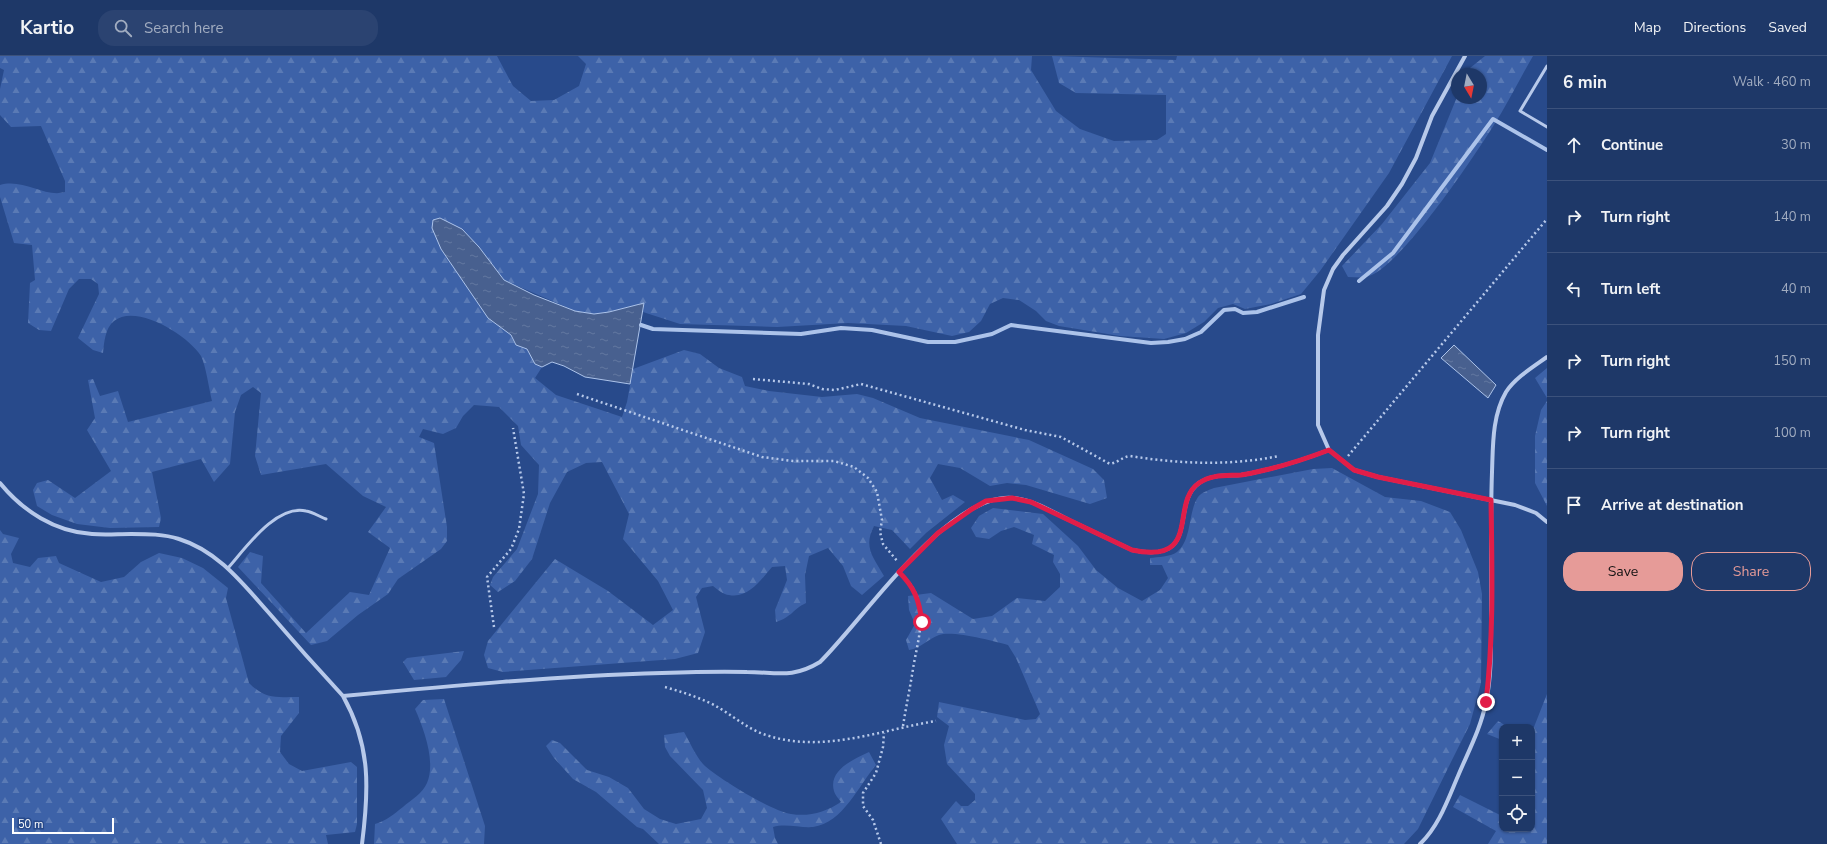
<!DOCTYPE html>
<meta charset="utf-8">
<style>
:root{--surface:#1e3868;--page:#2b4371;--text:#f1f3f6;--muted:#a1acc0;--line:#3c527c;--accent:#e69b98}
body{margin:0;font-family:"Nunito Sans",sans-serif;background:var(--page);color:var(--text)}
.controls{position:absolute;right:12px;bottom:12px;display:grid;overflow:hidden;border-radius:8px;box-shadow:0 1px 3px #0004}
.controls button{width:36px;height:36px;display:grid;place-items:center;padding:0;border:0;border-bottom:1px solid var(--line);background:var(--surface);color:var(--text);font:20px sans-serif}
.compass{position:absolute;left:1451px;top:12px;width:36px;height:36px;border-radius:50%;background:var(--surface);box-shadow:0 1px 3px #0004;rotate:170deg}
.scale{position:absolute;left:12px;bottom:10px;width:102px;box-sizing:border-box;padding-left:4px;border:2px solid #fff;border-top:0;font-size:11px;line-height:14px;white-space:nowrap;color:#fff;-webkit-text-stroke:3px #284a8b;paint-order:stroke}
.stop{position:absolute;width:12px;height:12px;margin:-9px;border:3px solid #e11d48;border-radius:50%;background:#fff}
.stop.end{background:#e11d48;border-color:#fff;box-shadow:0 1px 4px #0008}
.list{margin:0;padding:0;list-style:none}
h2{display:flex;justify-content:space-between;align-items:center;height:52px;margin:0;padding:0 16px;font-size:17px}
h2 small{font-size:13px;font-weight:400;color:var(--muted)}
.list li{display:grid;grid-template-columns:26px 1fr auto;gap:12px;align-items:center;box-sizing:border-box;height:72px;padding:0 16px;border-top:1px solid var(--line)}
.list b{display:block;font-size:15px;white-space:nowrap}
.list em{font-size:13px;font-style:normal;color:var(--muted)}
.actions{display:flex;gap:8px;padding:12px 16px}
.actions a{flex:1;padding:9px 0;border:1px solid var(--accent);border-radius:16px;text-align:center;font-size:14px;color:var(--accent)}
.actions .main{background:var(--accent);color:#111}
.icon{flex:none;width:22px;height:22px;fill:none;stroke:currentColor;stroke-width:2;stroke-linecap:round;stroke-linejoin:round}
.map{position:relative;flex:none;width:1547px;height:788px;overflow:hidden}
header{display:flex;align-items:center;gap:24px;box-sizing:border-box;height:56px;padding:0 20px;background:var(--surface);border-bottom:1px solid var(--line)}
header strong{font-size:19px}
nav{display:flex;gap:22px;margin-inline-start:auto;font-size:14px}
.search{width:280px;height:36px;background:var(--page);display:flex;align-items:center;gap:10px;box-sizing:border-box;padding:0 14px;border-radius:16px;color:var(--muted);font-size:15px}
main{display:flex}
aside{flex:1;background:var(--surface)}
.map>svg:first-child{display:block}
.forest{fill:url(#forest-firs)}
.water{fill:url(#water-ripples);stroke:#acc3ea}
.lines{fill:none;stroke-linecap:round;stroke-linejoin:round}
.stream{stroke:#acc3ea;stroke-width:4}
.path{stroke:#b7c9ea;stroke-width:2.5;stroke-dasharray:2 3;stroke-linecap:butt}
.service{stroke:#b7c9ea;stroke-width:3}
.minor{stroke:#b7c9ea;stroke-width:4}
.route{stroke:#e11d48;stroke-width:5}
</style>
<header>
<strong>Kartio</strong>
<div class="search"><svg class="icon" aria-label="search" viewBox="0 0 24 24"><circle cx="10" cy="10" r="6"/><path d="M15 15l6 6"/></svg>Search here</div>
<nav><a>Map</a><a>Directions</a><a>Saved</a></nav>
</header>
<main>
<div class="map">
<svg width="1547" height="788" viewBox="0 0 1547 788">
<defs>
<pattern id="forest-firs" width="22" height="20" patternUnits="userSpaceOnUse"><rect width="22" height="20" fill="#3d62a8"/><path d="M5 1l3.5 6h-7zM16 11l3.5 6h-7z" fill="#5a7ab5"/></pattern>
<pattern id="water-ripples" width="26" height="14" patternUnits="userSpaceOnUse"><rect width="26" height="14" fill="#48608f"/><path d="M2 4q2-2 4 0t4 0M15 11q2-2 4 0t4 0" fill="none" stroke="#6378a0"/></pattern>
</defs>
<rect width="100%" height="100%" fill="#284a8b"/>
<path class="forest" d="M0 0H497L513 30 531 45 554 44 579 30 586 8 578 0H1032L1031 14 1056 55 1080 73 1114 85 1157 84 1166 78V39L1076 37 1059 27 1052 0 1176 4 1177 0H1452L1389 117 1320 215 1301 238 1271 248 1245 253 1233 248 1218 252 1204 266 1186 277 1164 283 1120 280 1059 270 1046 265 1036 255 1019 244 1003 242 990 248 981 265 969 276 952 280 906 270 848 267 777 271 680 268 643 256 644 247 609 256 594 258 575 255 504 224 479 191 441 193 488 261 511 279 516 289 527 293 535 308 542 311 535 322 556 339 622 361 627 346 633 313 684 294 700 298 719 312 742 321 745 330 769 335 822 341 857 338 873 342 920 362 1029 384 1093 413 1104 424 1107 442 1090 448 1026 429 1007 427 990 430 960 412 938 408 930 422 942 444 953 439 965 446 926 477 910 493 892 474 874 470C863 491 873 501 884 520L862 539 851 530 843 510 828 492 809 500 805 519 806 547C793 553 792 561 776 566L775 554 787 524 785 510 772 511C761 524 748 543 729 539 724 539 717 533 713 530L702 532 696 541 705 576 698 597 675 603 503 616 488 612 484 599 488 585 555 503 608 535 653 569 673 554 658 525 623 483 629 458 602 406 586 407 567 416 550 447 532 503 515 525 498 536 490 529 493 521 517 493 538 438 539 409 521 389 518 370 499 351 474 349 463 360 456 372 443 378 423 373 419 381 434 387 447 471V485L441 493 398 523 388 538 358 559 327 585 311 589 238 511 250 496 263 500 261 527 306 577 350 536 369 539 390 492 368 476 386 451 363 440 326 408 261 419 255 400 261 337 253 331 241 339 235 356 230 408 214 426 201 403 152 416 161 462 159 471 110 472 77 468 52 459 37 450 33 434 37 427 48 424 75 442 111 415 87 374 95 362 88 324 93 323 100 340 118 335 128 366 212 345C209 333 206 310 201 300 188 279 136 247 114 265 105 272 104 287 103 297L93 294 78 282 99 238 98 228 91 223H79L69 233 51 275 39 274 28 267 30 227 35 224 32 189 14 187 0 141V129C23 122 45 142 65 136V125L41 70 11 71 0 59V33L4 14 0 12Z
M1485 0H1533C1519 24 1507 49 1492 72 1473 102 1398 215 1366 221 1361 222 1354 221 1348 221L1342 210 1382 168 1430 107 1457 41 1481 42V18H1467L1470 12Z
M1547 312V342L1535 322Z
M1547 345V450L1535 427V380L1541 354Z
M1332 412 1385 441 1421 445 1450 456 1461 474 1478 516 1482 538 1481 627 1470 668 1452 704 1418 773 1404 788H957L941 763 956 745 961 750H968L975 744V738L947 708 944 689 949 670 937 661 939 646 1025 664 1036 663 1040 658 1016 602 1008 589C994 585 952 574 939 579 928 583 921 592 909 594L906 584 915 568 909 554 908 540 931 537 973 563 992 560 1017 542 1045 545 1060 531V518L1053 506 1054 499 1032 488 1034 479 1014 471 1001 475 989 483 976 481 971 472 979 460 993 452 1043 458 1078 490 1096 514 1118 532 1142 545 1160 534 1168 522 1162 509H1150V502C1158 501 1170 501 1177 496 1192 484 1188 456 1198 441 1202 436 1209 434 1214 432L1313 413Z
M0 474 3 478 19 482 11 498 13 507 30 511 38 502 56 500 59 507 101 526 124 521 141 506 159 497 182 502 203 512 228 532 226 542 249 627C266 644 276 641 299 641V657L281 680 280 696 289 708 302 715 351 706 357 711V768L355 776 326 779 328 788H0Z
M464 595 461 604 446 621 414 624 403 606 407 602Z
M1547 638V788H1488L1496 775 1453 751 1460 739 1502 760V773H1532V676Z
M444 643 485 770 484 788H374L375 768C386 765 394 758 403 751 411 744 423 737 427 727 436 706 424 673 415 653L423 644Z
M1498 665 1508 671H1502V684L1487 678Z
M684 676C690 686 695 699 703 708 717 722 772 755 791 758 809 761 826 756 841 746 839 743 835 739 834 735 828 714 854 703 869 696L876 709C859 729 843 767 813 771 800 772 785 767 773 771L775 782 778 788H659L643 773 637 771 596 736 573 723 554 702 546 690 552 684 560 687 587 714 609 721 628 732 644 753 660 763 676 768 701 763 707 752 703 734 670 700 665 691 664 679Z"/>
<path class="water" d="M440 162 462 173 479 191 504 224 534 239 575 255 594 258 609 256 644 247 630 328 585 321 564 310 552 306 542 311 535 308 527 293 516 289 511 279 488 262 441 193 432 172 433 164Z
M1454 289 1496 329 1488 342 1441 302Z"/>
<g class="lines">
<path class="stream" d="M1359 225 1393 197 1493 63 1547 94
M641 269 653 273 801 278 841 272 872 274 928 286H955L992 278 1011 269 1151 287 1168 286 1185 283 1201 276 1224 254 1235 253 1243 257 1257 256 1304 241"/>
<path class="path" d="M753 323 809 328 822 333 835 334 861 328 1025 374 1061 381 1110 408C1119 406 1122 401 1130 400 1180 408 1229 410 1279 400
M577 338 762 401 793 405H834L854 411 868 422 877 436 882 464 880 476 883 488 898 506
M1348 400 1547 163
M494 571 487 521 511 493 519 473 524 438 513 372
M665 631C682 636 698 641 714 649 731 658 747 673 766 679 823 698 880 674 936 665
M903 670C906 651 910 632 913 613 918 581 931 549 905 522
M881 788 873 764 863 750V737L876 717 883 691 884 677"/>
<path class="service" d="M1547 10 1520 55 1547 71
M228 512C245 493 276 448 306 455 313 456 320 461 326 463"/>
<path class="minor" d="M1465 0 1432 60 1416 102 1402 128 1387 150 1343 199 1333 213 1324 234 1318 279V369L1329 394 1354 414 1378 421 1515 449 1536 457 1547 466
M0 427C23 455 55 476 92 478 105 479 118 478 131 478 147 478 164 478 179 483 218 495 243 528 269 557 293 585 318 613 343 640 371 690 369 733 362 788
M343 640C449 630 556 620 662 617 690 616 719 615 747 616 776 616 792 623 820 606 863 564 948 436 1013 442 1033 444 1051 455 1069 464 1090 474 1111 484 1132 494 1203 509 1169 448 1199 427 1212 418 1227 420 1241 419 1249 418 1257 416 1265 414 1287 409 1308 402 1329 394
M1420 788C1439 770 1448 743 1458 720 1468 696 1481 672 1486 646 1491 623 1491 598 1491 574 1492 521 1490 469 1492 416 1493 390 1492 360 1506 336 1515 322 1533 311 1547 301"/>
</g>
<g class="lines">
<path class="route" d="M922 566C919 544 915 532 899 516L938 477 972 453 986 445 1012 442 1031 446 1132 494C1203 509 1169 447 1199 427 1212 418 1227 420 1241 419 1249 418 1257 416 1265 414 1287 409 1308 402 1329 394L1354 414 1378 421 1491 444C1492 511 1494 579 1486 646"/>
</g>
</svg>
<div class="controls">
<button>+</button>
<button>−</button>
<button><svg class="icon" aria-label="locate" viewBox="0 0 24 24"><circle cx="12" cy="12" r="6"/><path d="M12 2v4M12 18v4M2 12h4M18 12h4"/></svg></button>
</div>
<svg class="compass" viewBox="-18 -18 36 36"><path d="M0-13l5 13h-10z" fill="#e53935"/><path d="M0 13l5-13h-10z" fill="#a1acc0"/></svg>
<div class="scale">50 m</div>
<div class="stop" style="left:922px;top:566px"></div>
<div class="stop end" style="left:1486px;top:646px"></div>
</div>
<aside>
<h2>6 min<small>Walk · 460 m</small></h2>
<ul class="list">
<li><svg class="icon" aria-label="ahead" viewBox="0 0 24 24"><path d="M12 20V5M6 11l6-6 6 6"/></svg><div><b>Continue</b></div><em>30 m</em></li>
<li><svg class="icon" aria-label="right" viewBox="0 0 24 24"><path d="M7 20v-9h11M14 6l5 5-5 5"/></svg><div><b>Turn right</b></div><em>140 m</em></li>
<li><svg class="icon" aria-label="left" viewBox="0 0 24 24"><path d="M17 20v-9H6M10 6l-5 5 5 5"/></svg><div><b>Turn left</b></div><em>40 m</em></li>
<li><svg class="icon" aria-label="right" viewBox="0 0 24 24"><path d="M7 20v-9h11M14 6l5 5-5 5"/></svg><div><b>Turn right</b></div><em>150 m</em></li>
<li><svg class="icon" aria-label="right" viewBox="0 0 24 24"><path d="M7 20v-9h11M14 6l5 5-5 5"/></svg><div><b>Turn right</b></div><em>100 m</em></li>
<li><svg class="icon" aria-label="arrive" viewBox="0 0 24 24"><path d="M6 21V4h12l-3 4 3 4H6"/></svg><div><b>Arrive at destination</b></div></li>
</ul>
<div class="actions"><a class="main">Save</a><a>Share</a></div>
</aside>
</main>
